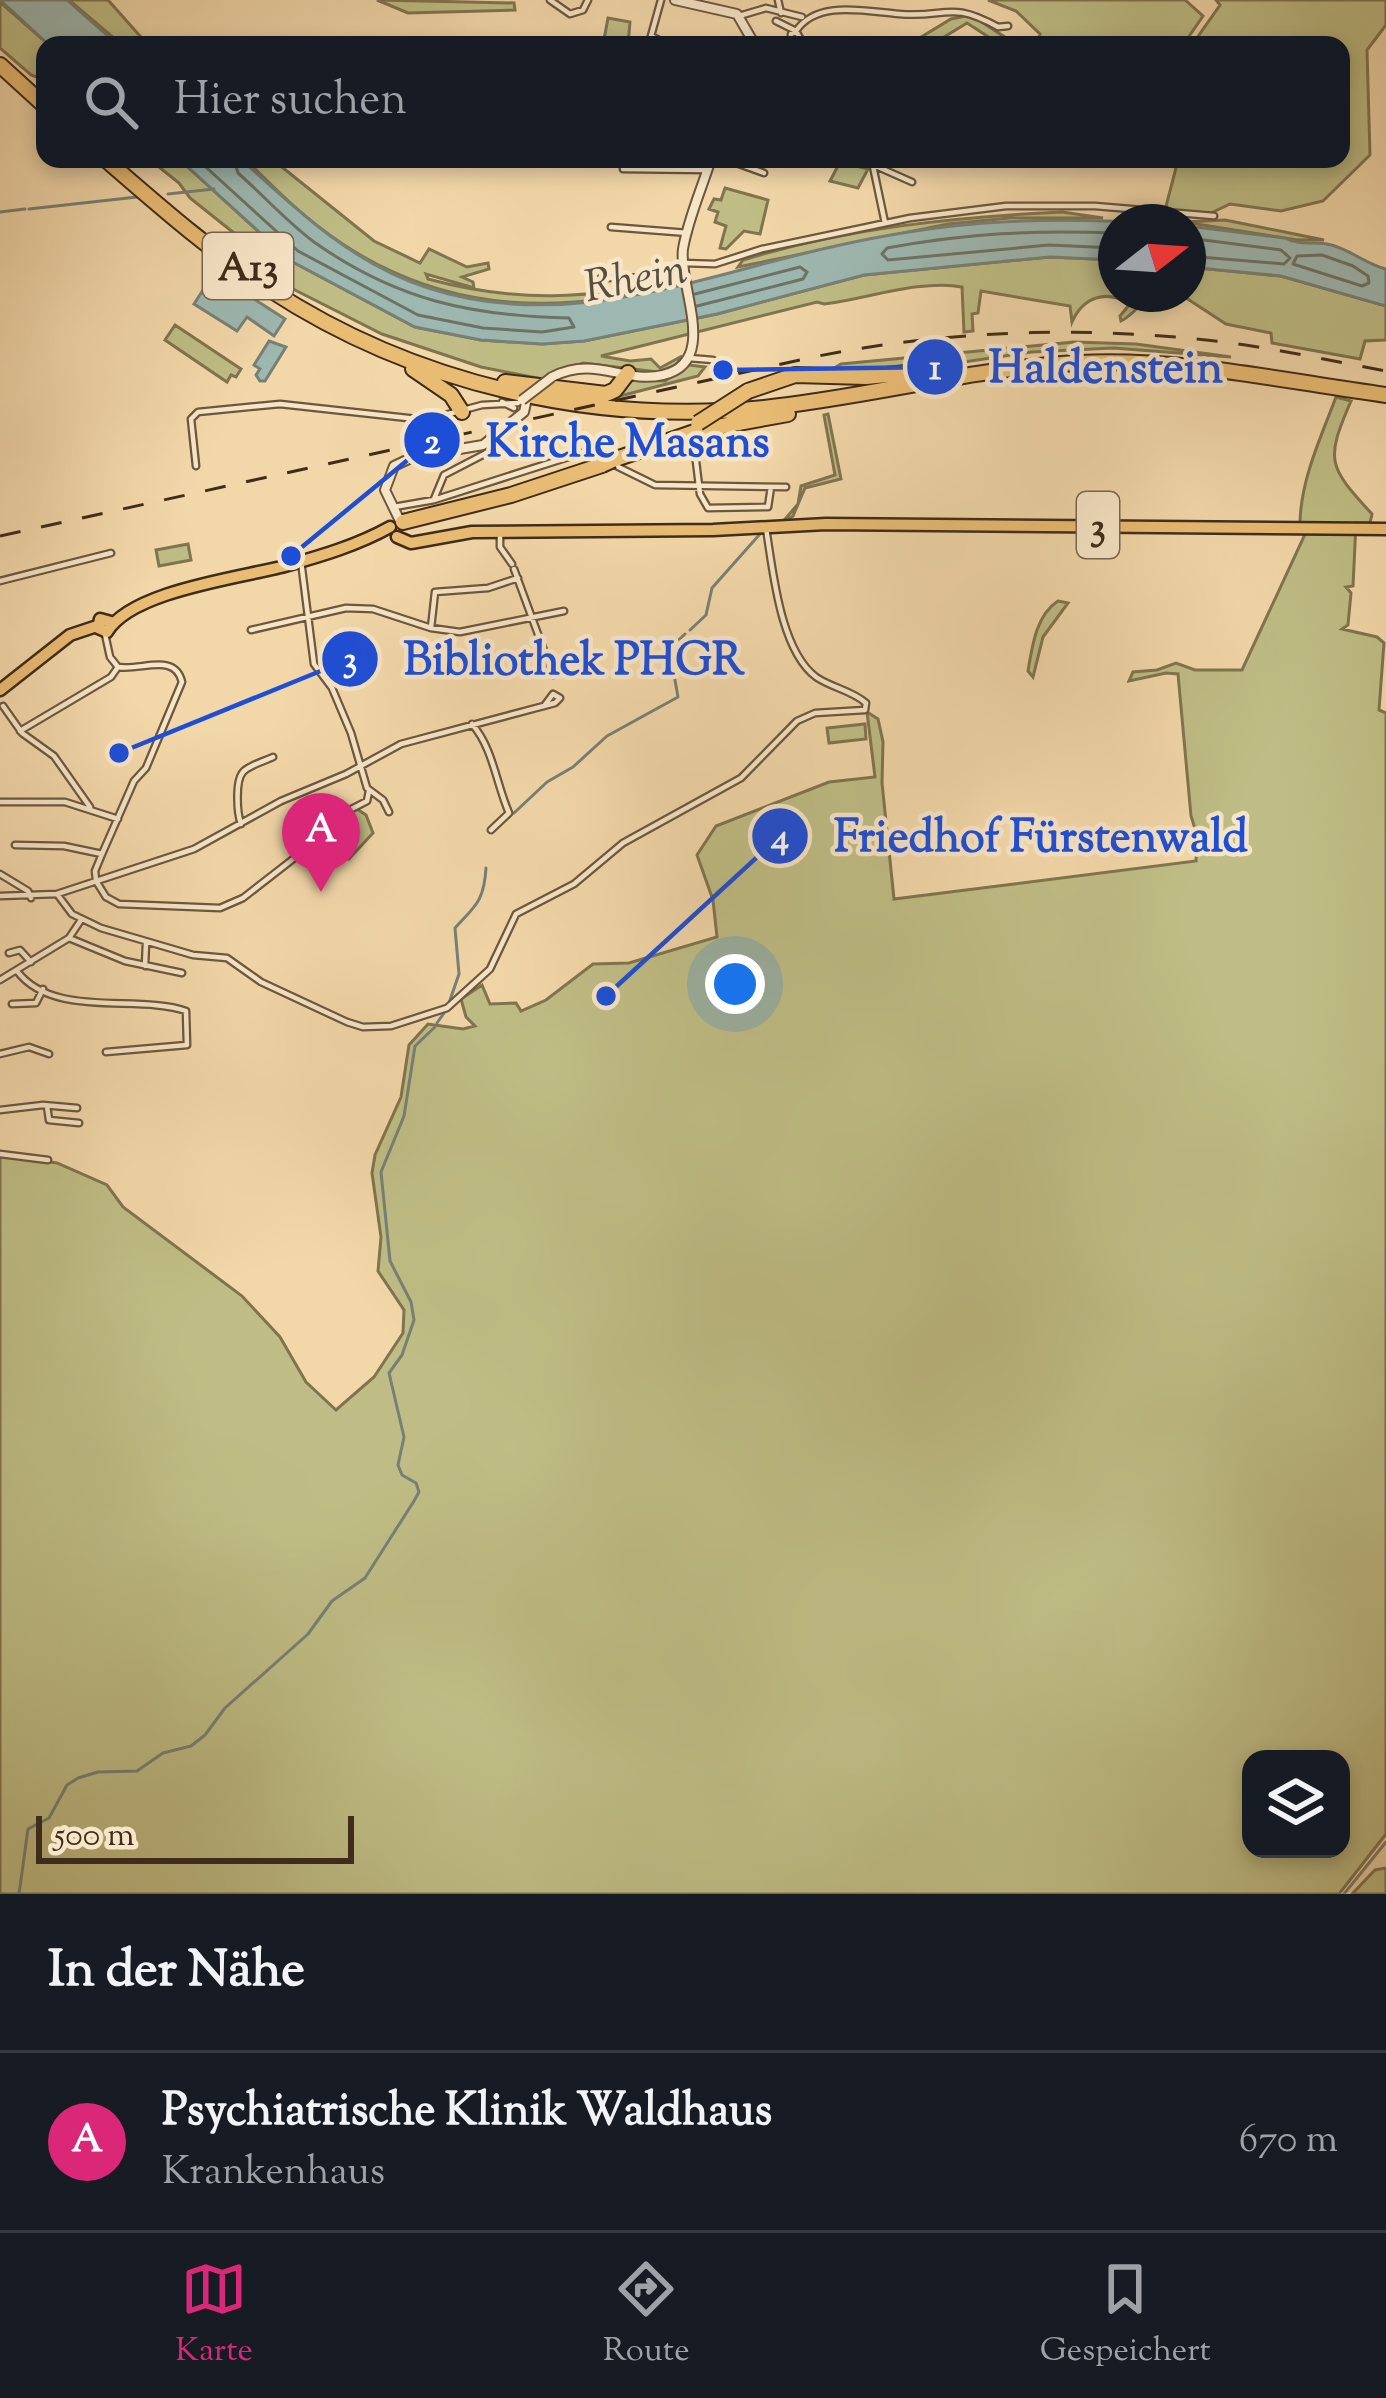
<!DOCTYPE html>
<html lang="de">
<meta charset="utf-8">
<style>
:root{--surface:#171b24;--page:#20242c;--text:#f1f3f6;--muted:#9ea1a6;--line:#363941;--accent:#db2777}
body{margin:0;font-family:"Sorts Mill Goudy",serif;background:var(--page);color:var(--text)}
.controls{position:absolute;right:36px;bottom:36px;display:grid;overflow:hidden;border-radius:24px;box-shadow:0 6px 18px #0003}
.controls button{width:108px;height:108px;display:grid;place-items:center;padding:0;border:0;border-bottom:3px solid var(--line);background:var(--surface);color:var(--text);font:60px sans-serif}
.compass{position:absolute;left:1098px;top:204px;width:108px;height:108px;border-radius:50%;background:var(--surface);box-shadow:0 6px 18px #0003;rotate:73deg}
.scale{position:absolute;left:36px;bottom:30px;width:318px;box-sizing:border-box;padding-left:12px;border:6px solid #402c1a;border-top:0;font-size:33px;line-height:42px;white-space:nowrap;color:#402c1a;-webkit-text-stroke:9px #f7e5c7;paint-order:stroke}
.you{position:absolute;left:735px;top:984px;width:42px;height:42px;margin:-30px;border:9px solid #fff;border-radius:50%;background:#1a73e8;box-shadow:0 0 0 18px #1a73e833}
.badge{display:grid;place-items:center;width:78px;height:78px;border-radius:50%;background:var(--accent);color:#fff;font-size:39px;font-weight:700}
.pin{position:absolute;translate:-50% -99px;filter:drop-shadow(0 3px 6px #0008)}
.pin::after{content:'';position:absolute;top:63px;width:42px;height:36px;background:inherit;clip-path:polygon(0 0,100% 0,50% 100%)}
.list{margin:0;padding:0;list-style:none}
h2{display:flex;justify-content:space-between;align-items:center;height:156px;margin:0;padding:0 48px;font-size:51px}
h2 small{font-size:39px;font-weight:400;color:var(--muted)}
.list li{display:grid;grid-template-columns:78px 1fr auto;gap:36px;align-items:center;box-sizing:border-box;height:180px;padding:0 48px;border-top:3px solid var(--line)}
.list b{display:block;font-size:45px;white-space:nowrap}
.list p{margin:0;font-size:39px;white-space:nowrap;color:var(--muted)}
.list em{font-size:39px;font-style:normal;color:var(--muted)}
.icon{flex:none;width:66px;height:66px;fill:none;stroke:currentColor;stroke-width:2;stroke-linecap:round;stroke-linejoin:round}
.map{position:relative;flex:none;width:1386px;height:1894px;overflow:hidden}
.search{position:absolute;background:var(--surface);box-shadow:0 6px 18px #0003;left:36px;right:36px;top:36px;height:132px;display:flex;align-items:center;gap:30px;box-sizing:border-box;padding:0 42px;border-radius:24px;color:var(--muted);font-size:45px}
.sheet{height:336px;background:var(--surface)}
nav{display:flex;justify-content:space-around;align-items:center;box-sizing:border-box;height:168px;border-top:3px solid var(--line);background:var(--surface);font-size:33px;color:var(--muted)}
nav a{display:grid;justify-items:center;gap:6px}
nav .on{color:var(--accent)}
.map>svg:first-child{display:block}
.green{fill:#bfbd85;stroke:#807450;stroke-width:3;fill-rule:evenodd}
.water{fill:#9db8b1;stroke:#788075;stroke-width:3}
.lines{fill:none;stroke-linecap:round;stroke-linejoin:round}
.shore{stroke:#6e7266;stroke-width:3}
.stream{stroke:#788075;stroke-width:3}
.minor-casing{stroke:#6c573e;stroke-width:9}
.tertiary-casing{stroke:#6c573e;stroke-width:12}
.primary-casing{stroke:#402c1a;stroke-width:15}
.motorway-casing{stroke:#402c1a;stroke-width:18}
.minor{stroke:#f7e5c7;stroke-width:4.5}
.tertiary{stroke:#f7e5c7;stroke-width:8}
.primary{stroke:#e9bc74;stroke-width:10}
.motorway{stroke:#e9bc74;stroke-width:14}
.rail{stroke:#402c1a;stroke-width:3;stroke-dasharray:21 21;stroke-linecap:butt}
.tertiary-bridge-casing{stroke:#6c573e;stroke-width:12;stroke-linecap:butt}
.motorway-bridge-casing{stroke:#402c1a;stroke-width:18;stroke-linecap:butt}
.tertiary-bridge{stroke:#f7e5c7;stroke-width:8}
.motorway-bridge{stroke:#e9bc74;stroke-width:14}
.labels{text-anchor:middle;stroke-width:9;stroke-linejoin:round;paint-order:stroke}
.shield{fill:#f7e5c7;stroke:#77644e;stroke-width:3}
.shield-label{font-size:39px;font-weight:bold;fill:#402c1a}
.water-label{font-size:45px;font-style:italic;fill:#574f40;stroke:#f7e5c7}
.leader{fill:none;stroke:#1d4ed8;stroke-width:4.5}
.callout-dot{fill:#1d4ed8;stroke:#f7e5c7;stroke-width:4.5}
.mark-label{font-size:36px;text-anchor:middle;font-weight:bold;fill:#fff}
.callout-label{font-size:45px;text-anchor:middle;font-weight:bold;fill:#1d4ed8;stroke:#f7e5c7;stroke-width:9;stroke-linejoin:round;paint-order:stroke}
</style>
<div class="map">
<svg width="1386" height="1894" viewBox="0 0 1386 1894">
<rect width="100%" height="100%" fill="#f2d7a9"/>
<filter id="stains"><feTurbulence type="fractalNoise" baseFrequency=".00167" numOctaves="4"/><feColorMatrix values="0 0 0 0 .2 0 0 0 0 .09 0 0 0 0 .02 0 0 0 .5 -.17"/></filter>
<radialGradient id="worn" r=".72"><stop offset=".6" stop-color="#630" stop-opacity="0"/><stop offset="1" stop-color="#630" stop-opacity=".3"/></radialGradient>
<path class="green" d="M69 0H108L148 45H122Z
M377 0 514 3 515 10 408 13Z
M988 0H1185L1203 16 1183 45H1037L1040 34 1016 11Z
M1216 0H1386V25L1367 50 1370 155 1323 201 1281 211 1230 204 1211 213 1165 210 1176 168 1163 159H1341V45H1192L1220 5Z
M0 2 49 45H45V80L31 75 0 48Z
M971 15 1017 45H1001L967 23 931 45H908L951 19Z
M608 18 630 22 628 45H603Z
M149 159H179L291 261 415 327 481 340 542 344 584 341 717 314 864 275 1050 257 1116 260V294H1159C1140 299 1137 313 1121 321L1120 316 1130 304C1106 289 1083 297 1072 322L1070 306 981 291 978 313 972 314 973 331 964 332 962 287C923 279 865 299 824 304L817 302 601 356 630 361 651 359 660 368 682 356 676 365 658 372 583 363 542 379 481 367 382 334 295 290 251 261 244 241 190 198 179 183Z
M245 159H272L374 241 420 263 429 249 467 267 488 263 489 269 462 277 473 282 474 288 426 274 428 279C517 303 589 300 678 278L680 284C550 318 430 312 320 228 293 208 269 182 245 159Z
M840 162 868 169 858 188 830 181Z
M725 188 768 200 760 234 744 231 726 249 720 248 726 226 715 222 718 212 709 209 714 199 721 200Z
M1062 212 1103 218H1010L948 224 738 267 743 260C847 228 954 217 1062 212Z
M1225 220 1324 240H1297L1184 222Z
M1188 267 1281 276 1386 306V340L1365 341 1360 359 1272 343 1271 333 1226 324 1180 294H1188Z
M175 325 241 369 236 377 231 375 227 382 165 340Z
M1074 342 1136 344 1231 357 1113 348 1032 352 896 372 829 371 841 364Z
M689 365 705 367 698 376 620 396 618 394 626 380 665 381Z
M1336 397 1351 401C1325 461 1328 466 1372 514L1370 523H1356L1353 586 1346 587 1351 593 1348 625 1342 629 1377 637 1384 643 1379 710 1386 713V1834L1339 1894H0V1155L57 1163 107 1185 123 1207 242 1296 280 1337 306 1382 336 1410 374 1377 403 1333 404 1310 378 1271 381 1237 372 1173 375 1155 401 1097 409 1045 428 1024 463 1029 475 1026 466 1017 461 999 482 985 490 1004 516 1003 521 1011 546 1000 593 964 629 963 717 937 713 900 697 855 716 826 829 782 875 777 867 712 878 719 883 742 882 783 894 899 1196 861 1197 835 1191 816 1178 674 1166 673 1129 681 1133 672 1157 670 1176 663 1195 670H1242L1307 530 1300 522C1301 479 1321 437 1336 397ZM1251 1759H1341V1849H1251Z
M828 414 841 479 805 488 793 516 780 525 798 504 801 486 835 475 824 415Z
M188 544 191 560 159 566 156 550Z
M1058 601 1068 603 1043 637 1033 677 1028 671C1032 647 1036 615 1058 601Z
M865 724 866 739 829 743 827 728Z
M357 809 366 815 373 833 349 859 336 841 308 849 337 819Z
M1386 1868V1894H1352L1375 1870Z"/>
<path class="water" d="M0 0H67L118 45H49Z
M179 159H241C298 211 353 264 428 288 570 334 702 275 840 245 945 222 1025 217 1131 222H1116V260L1050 257 864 275 717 314 584 341 542 344 481 340 415 327 291 261Z
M1188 226 1285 238C1300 246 1312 241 1327 244 1349 248 1365 264 1386 269V306L1281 276 1188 267Z
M214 273 285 319 274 336 247 317 237 331 194 304Z
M269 341 286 347 265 381H260L256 375 260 369 254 365Z"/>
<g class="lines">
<path class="shore" d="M197 159 298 251 418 315 483 328 542 332 574 327 569 318C471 316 396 300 314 242 287 222 263 195 238 173L234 159
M1116 233C1034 230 968 233 887 248L882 254 888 260 1049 245 1116 248
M1188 238 1281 250 1290 258 1284 264 1188 256
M1322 255 1353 266 1368 276 1369 283 1362 286 1293 264 1297 256Z
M695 294 800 267 807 272 803 279 697 306"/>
<path class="stream" d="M168 194 214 189
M29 209 137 197
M0 212 25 209
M690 630 706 615 712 588 760 534
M671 666 664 654 685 634
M514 813 547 782 573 767 607 736 678 697 673 669
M449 1003 459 974 455 928C475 906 484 902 486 868
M437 1023 444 1013
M19 1894 28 1829 49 1818 67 1785 78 1778 98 1772 137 1771 163 1753 191 1746 205 1735 225 1708 308 1634 332 1601 365 1578 414 1501 419 1492 416 1483 402 1475 398 1465 404 1437 389 1373 402 1355 414 1320 411 1302 390 1261 381 1172 404 1116 415 1046 435 1027
M1344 1894 1386 1842"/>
<defs>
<path id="minor" d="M550 0 570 14 583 10 588 0
M661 0 651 36 661 41
M778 0 781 13
M739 16 766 8 802 17
M776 21 796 31C817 0 863 11 899 14 948 18 949 0 998 27L1008 26
M791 45V34L796 31 804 45
M725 159 764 173
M860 159 912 182
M873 166 885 223
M623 169 708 170
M611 227 688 233
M601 278 669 277 683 263 715 264 762 249 910 218 1006 206H1095L1214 216
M689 358 713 360
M502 402 514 408
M694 445 700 494 708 508 768 507 771 487
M196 466 191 419 198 412 280 404 426 420 482 405 518 403
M434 499 444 475 500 446
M394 507 434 500 581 453 596 456 655 485 786 487
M500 532V547L512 564
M301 561 314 664 332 688 351 733 367 788 383 800 389 812
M514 569 553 675
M0 581 111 553
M431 628 435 592 488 588 518 578
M251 630 346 608 373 609 431 628 460 632 564 611
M105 634 110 657 118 667
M3 706 22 733 54 756 90 807
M544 706 553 694 560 698
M472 724C493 748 496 783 509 813L491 830
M20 731 111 677 118 667
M0 802H65L118 819
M241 824C237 813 235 781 243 772 249 765 265 761 273 757
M15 845 64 846 102 854
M0 874 28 891 31 898
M96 880 95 871 102 854 134 781 146 768 182 682C175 652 141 671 118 667
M96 881 106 897 119 904 220 908 243 898 297 856 338 816 367 801 369 791
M57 894 72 914 101 928 193 955 227 958 261 982 347 1022 363 1027 391 1026 447 1008 490 969 516 914 574 884 623 843 741 778 797 721 815 713 865 710 866 703C851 690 832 688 816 677 780 650 773 571 766 528
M0 896 57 894 194 849 281 801 346 774 401 744 555 703 560 698
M69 938 125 961 182 973
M9 953 20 950 31 962
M145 966 146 943
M17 971C53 1019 138 994 186 1011L187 1045 106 1052
M0 980 69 938 81 920
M12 1004 36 1003 43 989
M0 1054 29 1047 49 1054
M47 1106 49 1120 79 1123
M0 1110 43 1105 77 1108
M0 1154 48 1160"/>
<path id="tertiary" d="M675 0 737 14 755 45
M552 377C596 355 623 384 663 375 720 362 678 286 683 249 688 219 702 188 711 159
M400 521 385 490 394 466 413 457 483 445 524 412 526 403"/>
<path id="primary" d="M397 537 411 543 472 532 713 530 826 524 1386 529
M111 622 100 619 98 628 107 632C131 591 239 578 285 566 321 556 358 545 390 527
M0 690 70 635 97 626"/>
<path id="motorway" d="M0 65 45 106
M105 159C158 205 210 251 269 289 414 384 592 425 764 408 870 397 972 368 1079 363 1183 358 1283 381 1386 395
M413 369 451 395 462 412
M505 382 606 394 615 390 628 373
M748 391 795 375 866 377 936 370
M613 460 700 430 788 414
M403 522 511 495 602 465"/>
</defs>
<use href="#minor" class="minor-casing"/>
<use href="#tertiary" class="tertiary-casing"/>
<use href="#primary" class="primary-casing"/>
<use href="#motorway" class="motorway-casing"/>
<use href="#minor" class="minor"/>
<use href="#tertiary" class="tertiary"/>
<use href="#primary" class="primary"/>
<use href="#motorway" class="motorway"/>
<path class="rail" d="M0 536 804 359C941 330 1084 325 1223 342 1278 349 1332 361 1386 371"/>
<defs>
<path id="tertiary-bridge" d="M522 400 552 377"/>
<path id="motorway-bridge" d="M698 423 748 391
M602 465 613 460"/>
</defs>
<use href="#tertiary-bridge" class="tertiary-bridge-casing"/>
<use href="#motorway-bridge" class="motorway-bridge-casing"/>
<use href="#tertiary-bridge" class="tertiary-bridge"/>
<use href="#motorway-bridge" class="motorway-bridge"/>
</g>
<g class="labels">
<g class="shield">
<rect x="203" y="233" width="90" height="66" rx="9"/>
<rect x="1077" y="492" width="42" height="66" rx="9"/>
</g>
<g class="shield-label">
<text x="248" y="280">A13</text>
<text x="1098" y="539">3</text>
</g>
<g class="water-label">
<text transform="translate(635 276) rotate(-11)" y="16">Rhein</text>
</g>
</g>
<path class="leader" d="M723 370L935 367M291 556L432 440M119 753L350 659M606 996L780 836"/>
<g class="callout-dot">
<circle cx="723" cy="370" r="12"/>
<circle cx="291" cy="556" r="12"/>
<circle cx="119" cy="753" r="12"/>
<circle cx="606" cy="996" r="12"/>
<circle cx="935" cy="367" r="30"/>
<circle cx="432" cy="440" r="30"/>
<circle cx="350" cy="659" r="30"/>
<circle cx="780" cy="836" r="30"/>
</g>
<g class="mark-label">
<text x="935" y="379">1</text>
<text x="432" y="453">2</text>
<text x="350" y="671">3</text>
<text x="780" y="848">4</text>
</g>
<g class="callout-label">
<text x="1106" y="382">Haldenstein</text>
<text x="628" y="456">Kirche Masans</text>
<text x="574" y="674">Bibliothek PHGR</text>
<text x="1041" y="851">Friedhof Fürstenwald</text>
</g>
<rect width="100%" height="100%" filter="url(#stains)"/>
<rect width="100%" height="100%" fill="url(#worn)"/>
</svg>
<div class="controls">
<button><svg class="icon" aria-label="layers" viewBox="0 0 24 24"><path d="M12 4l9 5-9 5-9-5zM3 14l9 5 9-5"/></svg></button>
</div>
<svg class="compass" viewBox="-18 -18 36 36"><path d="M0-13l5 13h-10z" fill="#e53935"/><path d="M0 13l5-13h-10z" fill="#9ea1a6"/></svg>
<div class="scale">500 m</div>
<div class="you"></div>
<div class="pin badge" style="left:321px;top:892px">A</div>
<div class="search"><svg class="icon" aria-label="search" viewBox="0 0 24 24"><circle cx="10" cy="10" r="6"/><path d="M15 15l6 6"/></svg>Hier suchen</div>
</div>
<section class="sheet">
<h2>In der Nähe<small></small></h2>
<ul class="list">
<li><span class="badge">A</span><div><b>Psychiatrische Klinik Waldhaus</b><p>Krankenhaus</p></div><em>670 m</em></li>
</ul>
</section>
<nav>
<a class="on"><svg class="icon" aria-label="map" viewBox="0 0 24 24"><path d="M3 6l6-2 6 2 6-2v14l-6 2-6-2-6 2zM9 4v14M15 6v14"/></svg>Karte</a>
<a><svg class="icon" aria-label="directions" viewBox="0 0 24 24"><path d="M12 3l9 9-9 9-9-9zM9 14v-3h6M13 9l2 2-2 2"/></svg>Route</a>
<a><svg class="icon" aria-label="saved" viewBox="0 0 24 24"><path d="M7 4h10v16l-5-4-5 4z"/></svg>Gespeichert</a>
</nav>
